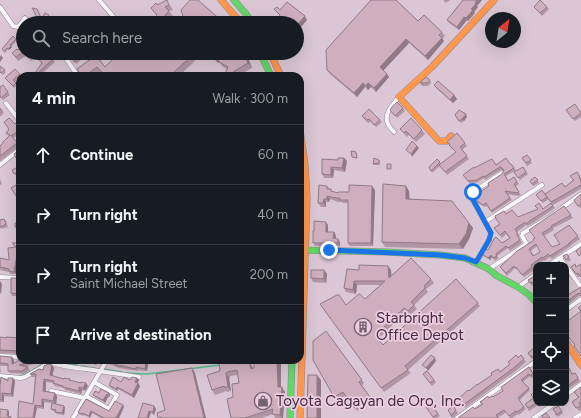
<!DOCTYPE html>
<meta charset="utf-8">
<style>
:root{--surface:#171b24;--page:#20242c;--text:#f1f3f6;--muted:#9ea1a6;--line:#363941}
body{margin:0;font-family:Figtree,sans-serif;background:var(--page);color:var(--text)}
.controls{position:absolute;right:12px;bottom:12px;display:grid;overflow:hidden;border-radius:8px;box-shadow:0 4px 16px #0002}
.controls button{width:36px;height:36px;display:grid;place-items:center;padding:0;border:0;border-bottom:1px solid var(--line);background:var(--surface);color:var(--text);font:20px sans-serif}
.compass{position:absolute;left:485px;top:12px;width:36px;height:36px;border-radius:50%;background:var(--surface);box-shadow:0 4px 16px #0002;rotate:30deg}
.stop{position:absolute;width:12px;height:12px;margin:-9px;border:3px solid #1a73e8;border-radius:50%;background:#fff}
.stop.end{background:#1a73e8;border-color:#fff;box-shadow:0 1px 4px #0008}
.list{margin:0;padding:0;list-style:none}
h2{display:flex;justify-content:space-between;align-items:center;height:52px;margin:0;padding:0 16px;font-size:17px}
h2 small{font-size:13px;font-weight:400;color:var(--muted)}
.list li{display:grid;grid-template-columns:26px 1fr auto;gap:12px;align-items:center;box-sizing:border-box;height:60px;padding:0 16px;border-top:1px solid var(--line)}
.list b{display:block;font-size:15px;white-space:nowrap}
.list p{margin:0;font-size:13px;white-space:nowrap;color:var(--muted)}
.list em{font-size:13px;font-style:normal;color:var(--muted)}
.icon{flex:none;width:22px;height:22px;fill:none;stroke:currentColor;stroke-width:2;stroke-linecap:round;stroke-linejoin:round}
.map{position:relative;flex:none;width:581px;height:418px;overflow:hidden}
.search{position:absolute;background:var(--surface);box-shadow:0 4px 16px #0002;left:16px;top:16px;width:288px;height:44px;display:flex;align-items:center;gap:10px;box-sizing:border-box;padding:0 14px;border-radius:22px;color:var(--muted);font-size:15px}
.panel{position:absolute;background:var(--surface);box-shadow:0 4px 16px #0002;left:16px;top:72px;width:288px;height:292px;border-radius:12px}
.map>svg:first-child{display:block}
.lines{fill:none;stroke-linecap:round;stroke-linejoin:round}
.stream{stroke:#57bd8f;stroke-width:1.5}
.street-casing{stroke:#958690;stroke-width:5}
.fast-casing{stroke:#958690;stroke-width:7}
.slow-casing{stroke:#958690;stroke-width:7}
.street{stroke:#f9f6f9;stroke-width:4}
.fast{stroke:#63d668;stroke-width:6}
.slow{stroke:#ff974d;stroke-width:6}
.wall{fill:#b296a3;fill-rule:evenodd}
.shaded-wall{fill:#917a85}
.building{fill:#cfafbe;stroke:#917a85;fill-rule:evenodd}
.route{stroke:#1a73e8;stroke-width:5}
.labels{text-anchor:middle;stroke-width:3.5;stroke-linejoin:round;paint-order:stroke}
.poi-label{font-size:15px;fill:#3e2f3a;stroke:#efcbe5;text-anchor:start}
</style>
<div class="map">
<svg width="581" height="418" viewBox="0 0 581 418">
<rect width="100%" height="100%" fill="#dac6d4"/>
<g class="lines">
<path class="stream" d="M50 361 77 365
M239 361 247 360
M81 366 99 369
M104 369 122 372
M126 373 147 374 220 365
M20 376C28 374 35 368 43 364"/>
<defs>
<path id="street" d="M99 0 119 23
M0 7 13 26 18 27 19 26 25 18
M62 53 78 76
M6 103 20 121
M394 132C392 129 389 127 388 124 383 114 393 104 399 97
M0 165 20 149
M485 222 542 185
M560 258 565 265
M476 263 489 240 491 233 471 197 473 192 502 173
M549 265 581 244
M566 266 581 287
M489 269 525 245 526 243 522 236 523 233 548 218 581 194
M0 277 20 278
M518 287 536 274
M566 310 581 299
M0 356 20 357
M41 360C60 367 79 368 99 371 112 373 126 375 139 377
M0 376 21 378 25 377 49 363
M51 391 85 398
M566 395 581 384
M86 396 109 409 117 395 94 382
M73 418 107 360
M457 418 536 361
M534 418 555 403
M575 418 581 414"/>
<path id="fast" d="M234 0 246 14 252 23
M260 53 271 76
M300 250 387 252 440 255 465 258 489 269 497 276 518 287 528 294 536 302
M290 418 292 360"/>
<path id="slow" d="M221 0 241 23
M270 53 281 76
M300 130 305 164 307 198 300 418
M451 136 447 141H439L399 97 432 67 494 0
M566 342 581 365"/>
</defs>
<use href="#street" class="street-casing"/>
<use href="#fast" class="fast-casing"/>
<use href="#slow" class="slow-casing"/>
<use href="#street" class="street"/>
<use href="#fast" class="fast"/>
<use href="#slow" class="slow"/>
</g>
<path class="wall" d="M443 0H450L446 3Z
M463 0H482L477 6 478 7 474 12 475 13 468 21 467 20 459 30 449 23 447 20Z
M157 5H170L173 10 169 11 173 16 167 22 157 16 151 8Z
M534 7H547L549 9 542 16Z
M37 9 44 22 42 23H40L39 21Z
M418 21 442 32 445 36 442 39 444 41 428 60 409 43 383 70 389 77 376 92 371 87 368 90 365 87 357 97 330 74 327 70Z
M16 39 17 40 12 46V47L9 50 8 49 5 53 3 51Z
M23 46V53H37L38 55 31 61 26 56 18 61 12 53 18 50Z
M68 53H76L81 60 76 64Z
M119 53H196L199 57 179 76H105L101 72 95 76H82L96 55 105 67Z
M207 53H246L252 68 239 75 223 67 219 62 218 63Z
M38 59H53L55 62 39 76H38L35 73 42 64Z
M0 66 6 72 3 75 0 72Z
M15 69 21 76H20V78L15 82 17 85 14 88 5 78Z
M430 80 431 83 428 86H422L420 83Z
M3 85 10 95 3 100 0 97Z
M434 85 454 95 457 99 453 103 437 89Z
M0 108 4 113 0 117Z
M403 108 405 111 397 118 390 110Z
M566 110 581 113V117L575 121Z
M455 115 467 117 464 121 461 123Z
M362 116 380 120 382 122 376 127 371 121 368 123 364 119Z
M20 121V134L13 138 19 146 0 161V146L3 143 9 136 6 133 15 124Z
M400 129 422 130 425 134 416 142 409 135 407 137Z
M457 133 467 146 462 150 469 159 447 175 440 166 432 173 431 171 440 162 441 164 456 152 451 148 447 142Z
M527 155 532 163 527 166 522 158Z
M344 158 347 161 345 172 334 170 333 178H324L322 174 338 160Z
M379 160 380 161V165H374L373 164Z
M510 164H511L516 170 506 176 508 181 514 177 519 184 515 187 521 195 519 196 507 194 512 200 492 213 487 206 485 207 478 203 477 201 482 191 489 186 502 174 504 170H501L485 180 484 178 478 182 470 184 463 175 474 168 496 165Z
M523 167 528 174 520 180 514 172Z
M20 170V172L15 175 14 174Z
M577 172 581 178V189L553 205 545 194 565 187 573 180 570 176Z
M535 177 539 183 533 186 530 181Z
M0 179 2 184 0 185Z
M327 186 330 189H331L333 192 338 193 349 192 372 186 375 190 373 246H350L348 243V203H343L342 202H338L330 199 329 202H326V207H321L318 203Z
M542 190 549 199 543 203 536 195Z
M409 191V199L469 223 473 228 469 239 463 249 385 247 382 242Z
M581 194V207L580 208 574 200Z
M551 203 555 208 533 223 527 226 526 225 517 232 519 235V237L522 243 510 251 508 248 497 256 499 258 495 261 492 257 490 260 484 256 482 254 502 243 510 238 506 234 502 238 494 228 499 224 506 214 518 217 543 209Z
M564 206 573 218 553 228 554 230 544 236 552 247 560 244 569 225 580 239 570 246H571L552 259 550 257 544 261V260L536 265 533 268 534 270 524 277 518 270H517L515 268 507 276 500 267 534 240ZM537 246 540 252 534 256 531 251Z
M4 219 6 221 8 227 1 229 0 227V220Z
M20 222V229L17 230 15 227Z
M328 225V232H334L336 236V239H338L340 242V246H315L313 243 314 231Z
M12 243H20V257H18L16 274H11L9 272 0 270V258L9 260 15 247Z
M567 254 571 260 568 262 563 256Z
M575 264 580 276 578 277 571 267Z
M388 266 391 270V276L431 279 434 283 426 289 428 292 414 305 417 309 410 315 407 311 378 339 383 345 478 303 480 306 408 370 411 373 384 392 320 304 346 305 365 299 381 285H357L356 294 346 292 344 288 359 270Z
M324 270 327 274 326 283 313 282 311 278Z
M566 272 570 277 566 280Z
M536 275 534 284 532 286 528 280Z
M20 278V296H12L11 293Z
M581 287V296H579L566 306V296Z
M326 331 364 383 362 385 372 400 357 411 346 395 337 401 334 397Z
M0 337 6 338H20V354L0 353Z
M536 345V358L532 359 528 353 535 347Z
M521 355 526 362 517 370 465 408 460 402 458 399 477 385 500 372Z
M0 356 12 357 14 360V363L38 360 39 363 26 366 28 367 30 370 24 374 10 373 8 371V366H0L1 372H0Z
M72 360H82L79 361 78 363Z
M87 360H98L96 365Z
M141 360 146 361 148 364 147 371 138 370V371L119 368 109 364 107 361Z
M281 360V387L285 392 283 418H275L273 414 262 418H231L233 397 239 383 238 375 230 376V378H229L231 391 227 392V391L215 395 212 390 220 371 241 363 249 361 252 366 253 369Z
M529 367 535 376 532 378 530 376 523 382 530 390 519 401 526 409 519 415 518 414 512 418H510L506 412 498 418 475 409 482 405 489 398 493 397 503 391Z
M54 368 52 376 64 379H70L71 381 88 386 85 391 82 390 81 394 65 390 64 388 55 386 53 383 46 382V391L57 396 56 404 44 402V409L37 408 33 404 35 377H32L30 374 43 370Z
M566 369 573 374 575 373 580 381 568 389V388L566 390Z
M427 371 436 382 432 386 423 374Z
M13 378 15 381 13 397 4 396V402H0V385Z
M137 378 139 380 138 383 140 386 134 398 118 389 117 391 110 387 109 385Z
M581 387V410L579 411 572 402 578 398 574 392Z
M99 393H109L110 395 109 397H108L105 403 95 397 93 395Z
M533 398 536 403H544V404L540 407 538 405 529 411 525 404Z
M86 399 109 411 123 405 124 407 119 418H101L92 413 90 418 84 415 83 416 79 414 78 412Z
M143 403 154 406 156 409 154 415 151 413Z
M431 404 440 416 437 418H434L426 407Z
M64 406 65 408 64 415 57 414 55 412 53 411 51 409Z
M453 406 458 413 453 418 448 410Z
M558 406 563 413 558 417 556 415Z"/>
<path class="shaded-wall" d="M477 0H482L477 6 478 7 474 12 475 13 468 21 466 18Z
M305 16 307 20 297 32V25Z
M464 17 467 20 459 30 457 27Z
M442 38 444 41 428 60 425 56Z
M406 39 409 43 383 71 380 67Z
M11 46 12 47 9 50 8 49Z
M244 53H246L252 68 248 63Z
M1 55 3 58 0 62V57Z
M217 56 220 61 218 63 215 59Z
M387 74 389 77 376 92 374 88Z
M363 83 365 87 357 97 354 93Z
M368 83 371 87 368 90 366 86Z
M454 95 457 99 453 103 450 100Z
M466 114 467 117 464 121 462 119Z
M417 146 419 148 412 157 411 154Z
M344 158 347 161 345 172 342 168Z
M331 167 334 170 333 178 331 175Z
M372 186 375 190 373 246 371 243Z
M406 186 409 191 410 204 406 199Z
M327 196 330 199 329 202 327 199Z
M324 199 326 202V207L323 203Z
M326 222 328 225V235L326 232Z
M469 223 473 228 469 239 463 249 459 244Z
M334 232 336 236 335 242 333 238Z
M338 239 340 242V246L338 243Z
M17 255 18 257 16 274 14 272Z
M491 255 492 257 490 260 488 258Z
M388 266 391 270 392 282 389 278Z
M324 270 327 274 326 283 324 279Z
M0 281 2 284 1 294 0 292Z
M354 281 357 285 356 294 353 290Z
M12 357 14 360V366L12 364Z
M435 358 436 361 428 371 426 368Z
M95 360H98L96 365 94 362Z
M277 360H281V391L278 387Z
M146 361 148 364 147 371 145 369Z
M249 361 252 366 254 373 251 369Z
M52 365 54 368 52 378 50 375Z
M192 368 195 373 206 418H204Z
M226 373 229 378 231 391 228 387Z
M317 375 321 380V418H317Z
M13 378 15 381 13 397 11 394Z
M137 378 139 380 137 384 135 382Z
M44 379 46 382 45 394 43 391Z
M86 383 88 386 85 391 83 388Z
M138 383 140 386 134 398 132 395Z
M79 387 82 390 81 394 79 391Z
M117 387 118 389 117 391 116 389Z
M282 387 285 392 283 418H282L280 415Z
M2 393 4 396V402L2 400Z
M55 393 57 396 56 404 53 401Z
M109 393 110 395 109 397 108 395Z
M107 394 108 397 105 403 103 400Z
M42 399 44 402V409L42 406Z
M35 405 37 408 35 418H33Z
M123 405 124 407 119 418H116Z
M64 406 65 408 64 415 62 413Z
M154 406 156 409 154 415 153 412Z
M8 410 9 412V418L7 416Z
M91 411 92 413 90 418 89 416Z
M149 411 151 413 149 418H147Z"/>
<path class="building" d="M167 0 169 5 165 7 169 11 163 18 168 23H149L157 15 151 8 156 3 157 5Z
M190 0H198L224 23H188L184 19 181 10Z
M371 0H396L418 21 424 15 442 32 439 35 442 38 425 56 406 39 380 67 387 74 374 88 368 83 366 86 363 83 354 93 327 70 326 50Z
M463 0H477L475 3 476 4 471 9 473 10 466 18 464 17 457 27 447 20Z
M540 0 547 7 540 13 534 7Z
M287 2 305 16 297 25V23H274L280 15 274 9 277 7 280 10Z
M32 8 37 9 42 20 39 21Z
M45 13 49 15 48 17 52 21 49 23H47L42 18Z
M142 18 148 23H138Z
M13 36 16 39 10 45 11 46 8 49 7 48 4 51 2 49Z
M23 46V52L16 57 12 53 17 49 18 50Z
M24 53H34L28 58Z
M45 53H47L53 59 37 74 35 73 42 63 38 59Z
M68 53H76L79 58 74 62Z
M119 53H195L173 73 174 74 172 76H106L97 67 85 76H82L77 69 96 55 105 67Z
M209 53H244L248 63 233 72 241 76H224L228 67 219 62 217 56 215 59Z
M0 66 5 70 1 73 0 72Z
M15 69 20 74 13 80 16 83 13 86 5 78Z
M68 72 71 76H62Z
M426 77 430 80 427 83H420Z
M438 81 454 95 450 100 434 85Z
M3 85 8 92 1 98 0 96V87Z
M397 102 403 108 395 116 390 110 392 107Z
M575 104 581 113 573 119 566 110Z
M0 108 2 111 0 113Z
M369 109 380 120 374 125 369 119 367 120 362 116Z
M459 110 466 114 462 119 459 121 455 115Z
M9 118 15 124 20 121V130L11 136V135L17 143 0 156V146L3 143V142L10 135 6 133 9 129 4 122Z
M411 118 422 130 414 139 406 131 404 133 400 129Z
M457 133 465 143 460 147 467 156 445 172 439 165 456 152 449 145 450 144 447 142Z
M412 141 417 146 411 154 406 150Z
M20 149V166L14 154Z
M351 151 356 152 357 158 352 157Z
M527 155 531 160 526 163 522 158Z
M338 158H344L342 168 331 167V175L322 174V159L338 160Z
M374 158 379 160V163L373 164Z
M506 158 510 164H511L514 168 504 174 508 181 514 177 517 182 514 184 519 192 518 193 505 191 510 198 491 211 486 203 483 205 477 201 473 194 480 188 482 191 489 186 488 183 502 174 504 170 502 168 500 167 484 177 483 176 477 180 468 181 463 175 474 167V168L492 159 496 165Z
M437 159 440 162 431 171 429 167Z
M387 164H391V169H387Z
M18 167 20 170 14 174 12 170Z
M523 167 526 172 518 178 514 172Z
M577 172 580 177H579L581 180V185L551 202 545 194 562 183 565 187 574 180 570 176Z
M535 177 538 180 532 184 530 181Z
M19 183 20 184V202L11 188Z
M383 184 406 186V199L452 201 469 223 466 234 459 244 382 242Z
M319 185 327 186V189H331V191L338 193V192H349V185L372 186 371 243H348V200H340V198H336L327 196V199H324L323 203H318Z
M542 190 547 197 541 201 536 195Z
M581 194V204L578 206 574 200Z
M539 203 543 209 551 203 553 206 531 220 526 224 525 222 515 229 517 232V235L520 240 508 248 506 246 496 254 497 256 493 258 491 255 488 258 482 254 485 249 488 250 494 239 496 237 502 243 510 238 505 231 500 235 494 228 500 224 496 219 495 216 504 211 506 214 512 210 518 217 538 209 535 206Z
M564 206 571 215 551 226 552 227 542 233 552 247 560 244 554 235 569 225 578 236 569 243V244L550 256 548 254 543 258 542 257 531 265 532 267 522 275 516 267 515 268 514 266 506 273 500 267 517 251 525 246 534 240 533 239 535 238 529 230ZM536 244 540 252 533 256 529 249Z
M4 219 6 224 0 227V220Z
M314 221 326 222V232H334L333 238 338 239V243H313V231H314Z
M20 222V226L15 227V223Z
M12 243H20V254L17 255 14 272 9 271V269L0 267V258L9 260 8 248 16 247Z
M581 247V254L579 256 576 251Z
M567 254 569 257 566 260 563 256Z
M411 258 431 279 424 286 425 288 411 302 414 305 408 311 404 308 375 336 383 345 456 279 478 303 405 366 408 370 381 388 320 304 337 295H339L346 305 359 294H360L365 299 385 281H354L353 290 344 288 347 269 359 270V265L388 266 389 278Z
M554 263 556 265H549Z
M575 264 576 267 581 264V277L578 273 576 274 571 267Z
M311 270H324V279L311 278Z
M536 275V288L532 282 530 283 528 280Z
M11 278H20V294L11 293Z
M581 287V294L580 293 577 294 566 302V296Z
M581 306V356L574 346 575 345 566 334V318H567L569 320 581 311 578 308Z
M326 331 362 380 359 382 370 397 354 408 343 392 334 397 313 360V341Z
M0 337 6 338V337L20 338V351L0 350Z
M536 345V356L534 355 531 357 528 353 535 347V346Z
M431 355 435 358 426 368 422 365Z
M516 355 518 358 521 355 524 359 515 367 463 405 458 399 468 390 469 391 477 384V385L492 375 491 373 498 369 500 372 510 364 508 362Z
M0 356 12 357V364L20 360H37L19 365 28 367 22 371H8V364L0 363Z
M90 360H95L94 362Z
M107 360H140L146 361 145 369 136 367V369L117 365 107 361Z
M238 360 239 364 249 361 251 369 254 368V360H277L278 387H282L280 415 272 414 273 409 245 418H231L227 399 233 397 232 384 239 383 237 370 227 372V373H226L228 387H224V386L212 390 207 375 220 371 219 363Z
M48 364 52 365 50 375 64 379V378L70 379 69 380 81 383V382L86 383 83 388 79 387V391L63 387V386L53 383 54 381 44 379 43 391 55 393 53 401 42 399V406L35 405 33 418H18V412L19 401 33 404 36 374H30L39 369 43 370 44 366Z
M529 367 533 374 530 376 529 374 521 380 529 388 518 398 524 407 517 412 516 411 509 416 504 410 496 415 498 418H458L473 407 475 409 483 404 480 402 488 396 489 398 492 396 493 397 503 391 501 387Z
M192 368 204 418H161V417L158 418 157 413 165 410 156 374Z
M569 368 572 374 575 373 578 378 566 387V370Z
M427 371 434 380 430 383 423 374Z
M308 375H317V418H307Z
M1 377 8 381V378H13L11 394 2 393V400L0 399V385Z
M113 377 121 382 124 377 129 380 130 379H131L132 377 137 378 135 382 138 383 132 395 117 387 116 389 109 385Z
M581 387V402L579 403 581 406 576 408 572 402 579 397 574 392Z
M101 389 109 393 108 395 107 394 103 400 93 395 95 391 99 393Z
M535 391 536 392V403L528 408 525 404 534 398 531 395Z
M86 399 109 411 115 401 123 405 116 418H104L91 411 89 416 82 413 81 414 78 412Z
M52 403 64 406 62 413 55 412 56 410 51 409Z
M143 403 154 406 153 412 149 411 147 418H138Z
M431 404 438 414 433 417 426 407Z
M453 406 456 410 452 414V417L448 410Z
M558 406 562 411 556 415V413L553 409Z
M0 409 8 410 7 416 11 417V418H0Z
M546 413 550 418H543L542 416Z"/>
<g class="lines">
<path class="route" d="M329 250 440 255 465 258 476 262 489 240 491 233 471 196 473 192"/>
</g>
<defs>
<symbol id="building-ring" viewBox="-11 -11 22 22"><circle r="9.5" fill="#efcbe5" stroke="#756470" stroke-width="1.5"/><path d="M-4-6H4V6H1V3H-1V6H-4ZM-2.5-4.3h1.7v1.8h-1.7ZM.8-4.3h1.7v1.8H.8ZM-2.5-1h1.7V.8h-1.7ZM.8-1h1.7V.8H.8Z" fill="#756470"/></symbol>
<symbol id="shop-ring" viewBox="-11 -11 22 22"><circle r="9.5" fill="#efcbe5" stroke="#756470" stroke-width="1.5"/><path d="M-5-2.5h2.3a2.7 3.5 0 0 1 5.4 0H5L5.5 6h-11ZM-1.5-2.5h3a1.5 2.3 0 0 0-3 0Z" fill="#756470"/></symbol>
</defs>
<g fill-rule="evenodd">
<use href="#building-ring" x="353" y="317" width="20" height="20"/>
<use href="#shop-ring" x="253" y="391" width="20" height="20"/>
</g>
<g class="labels">
<g class="poi-label">
<text x="376" y="323">Starbright<tspan x="376" dy="17">Office Depot</tspan></text>
<text x="276" y="406">Toyota Cagayan de Oro, Inc.</text>
</g>
</g>
</svg>
<div class="controls">
<button>+</button>
<button>−</button>
<button><svg class="icon" aria-label="locate" viewBox="0 0 24 24"><circle cx="12" cy="12" r="6"/><path d="M12 2v4M12 18v4M2 12h4M18 12h4"/></svg></button>
<button><svg class="icon" aria-label="layers" viewBox="0 0 24 24"><path d="M12 4l9 5-9 5-9-5zM3 14l9 5 9-5"/></svg></button>
</div>
<svg class="compass" viewBox="-18 -18 36 36"><path d="M0-13l5 13h-10z" fill="#e53935"/><path d="M0 13l5-13h-10z" fill="#9ea1a6"/></svg>
<div class="stop" style="left:473px;top:192px"></div>
<div class="stop end" style="left:329px;top:250px"></div>
<div class="search"><svg class="icon" aria-label="search" viewBox="0 0 24 24"><circle cx="10" cy="10" r="6"/><path d="M15 15l6 6"/></svg>Search here</div>
<section class="panel">
<h2>4 min<small>Walk · 300 m</small></h2>
<ul class="list">
<li><svg class="icon" aria-label="ahead" viewBox="0 0 24 24"><path d="M12 20V5M6 11l6-6 6 6"/></svg><div><b>Continue</b></div><em>60 m</em></li>
<li><svg class="icon" aria-label="right" viewBox="0 0 24 24"><path d="M7 20v-9h11M14 6l5 5-5 5"/></svg><div><b>Turn right</b></div><em>40 m</em></li>
<li><svg class="icon" aria-label="right" viewBox="0 0 24 24"><path d="M7 20v-9h11M14 6l5 5-5 5"/></svg><div><b>Turn right</b><p>Saint Michael Street</p></div><em>200 m</em></li>
<li><svg class="icon" aria-label="arrive" viewBox="0 0 24 24"><path d="M6 21V4h12l-3 4 3 4H6"/></svg><div><b>Arrive at destination</b></div></li>
</ul>
</section>
</div>
